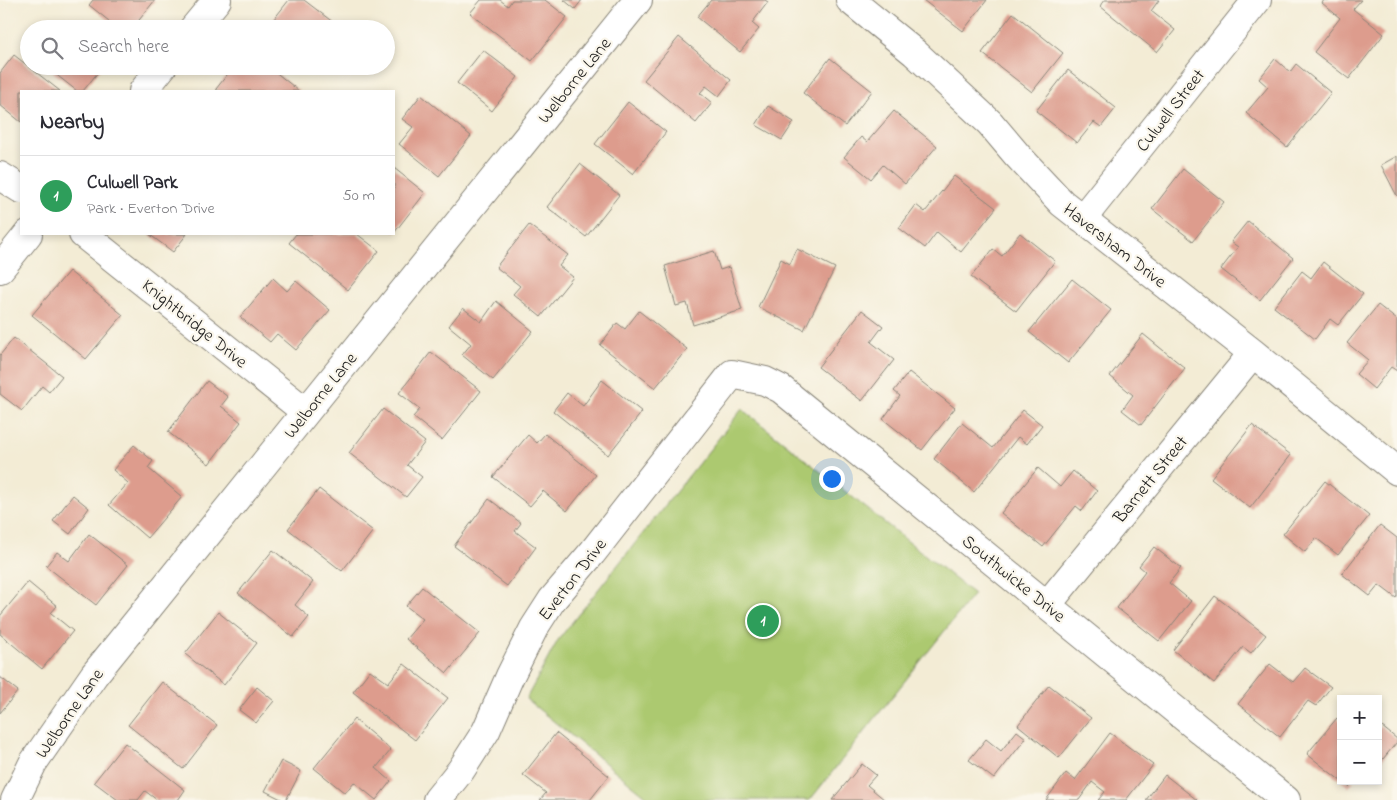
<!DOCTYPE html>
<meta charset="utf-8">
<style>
:root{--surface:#fff;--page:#f2f2f3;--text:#2b2b33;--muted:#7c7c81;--line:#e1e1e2;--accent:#1f6fb2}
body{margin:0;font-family:"Indie Flower",sans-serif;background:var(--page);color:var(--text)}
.controls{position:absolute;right:15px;bottom:15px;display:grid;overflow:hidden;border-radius:0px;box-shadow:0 2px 8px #0003}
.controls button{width:45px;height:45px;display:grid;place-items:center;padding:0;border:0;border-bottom:1px solid var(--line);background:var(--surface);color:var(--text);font:25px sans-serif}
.you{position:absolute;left:831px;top:478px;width:18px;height:18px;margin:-12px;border:4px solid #fff;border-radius:50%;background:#1a73e8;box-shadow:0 0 0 8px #1a73e833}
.badge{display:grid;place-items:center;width:32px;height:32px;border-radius:50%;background:var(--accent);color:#fff;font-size:16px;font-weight:700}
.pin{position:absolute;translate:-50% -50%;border:2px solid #fff;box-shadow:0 1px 5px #0006}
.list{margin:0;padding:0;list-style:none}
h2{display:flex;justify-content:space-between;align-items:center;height:65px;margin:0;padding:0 20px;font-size:21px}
h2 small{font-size:16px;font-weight:400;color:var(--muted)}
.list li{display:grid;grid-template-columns:32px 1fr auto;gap:15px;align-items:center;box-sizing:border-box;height:80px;padding:0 20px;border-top:1px solid var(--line)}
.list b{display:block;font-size:19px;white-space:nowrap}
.list p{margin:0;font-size:16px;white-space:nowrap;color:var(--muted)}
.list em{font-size:16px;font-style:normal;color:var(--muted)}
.icon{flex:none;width:28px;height:28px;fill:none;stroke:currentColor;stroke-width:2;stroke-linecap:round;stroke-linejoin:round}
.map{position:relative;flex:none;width:1397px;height:800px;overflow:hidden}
.search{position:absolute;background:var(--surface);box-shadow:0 2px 8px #0003;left:20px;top:20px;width:375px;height:55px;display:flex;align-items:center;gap:12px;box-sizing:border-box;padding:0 18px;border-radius:28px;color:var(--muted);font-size:19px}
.panel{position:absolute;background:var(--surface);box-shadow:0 2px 8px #0003;left:20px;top:90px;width:375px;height:145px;border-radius:0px}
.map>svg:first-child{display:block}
.green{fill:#acc970;stroke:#647246}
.building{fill:#dd9c8d}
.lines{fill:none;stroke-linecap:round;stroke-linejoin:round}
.minor-casing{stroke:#888478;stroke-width:30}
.minor{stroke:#fff;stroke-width:28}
.labels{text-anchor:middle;stroke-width:4.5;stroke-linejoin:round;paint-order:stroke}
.street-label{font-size:18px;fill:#1c1c1c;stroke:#fbf7ec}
</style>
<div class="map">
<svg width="1397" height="800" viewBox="0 0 1397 800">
<rect width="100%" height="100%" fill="#fbf7ec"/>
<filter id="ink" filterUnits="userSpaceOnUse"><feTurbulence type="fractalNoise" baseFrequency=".02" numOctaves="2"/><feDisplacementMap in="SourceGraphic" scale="10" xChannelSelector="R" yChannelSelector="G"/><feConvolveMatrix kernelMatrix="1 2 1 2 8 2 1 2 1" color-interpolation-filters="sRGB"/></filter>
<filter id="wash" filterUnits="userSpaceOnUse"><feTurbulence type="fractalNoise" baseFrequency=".0096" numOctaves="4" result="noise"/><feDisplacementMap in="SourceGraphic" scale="20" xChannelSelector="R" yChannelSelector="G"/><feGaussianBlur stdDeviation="1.12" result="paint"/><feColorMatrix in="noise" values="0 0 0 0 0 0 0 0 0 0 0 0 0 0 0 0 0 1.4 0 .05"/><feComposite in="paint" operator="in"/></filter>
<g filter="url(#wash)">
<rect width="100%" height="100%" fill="#f3ecd5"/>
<path class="green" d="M742 409 974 594 810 800H651L526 699 558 640Z"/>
<g id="blocks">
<path class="building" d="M93 0H155L132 29H119L89 5Z
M289 0H304L334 23 330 29H266Z
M481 0H500L508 6 512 0H545L567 17 532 61 470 13Z
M564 0H582L575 9Z
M711 0H765L768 2 752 23 759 29 740 52 697 17Z
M923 0H987L963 31Z
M1104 0H1159L1151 11 1175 30 1157 52 1100 6Z
M1324 0H1361L1353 9 1384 34 1349 79 1314 52 1340 18 1322 3Z
M1013 13 1063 53 1032 92 982 53Z
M679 37 731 80 719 96 706 86 700 93 712 103 696 123 644 80Z
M483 50 518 77 492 111 457 83Z
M14 55 60 91H21V122L0 105V73Z
M830 58 872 91 845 126 803 93Z
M1275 59 1290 72 1296 64 1331 93 1287 147 1246 113 1268 87 1259 79Z
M51 66H103L83 91H77L49 69Z
M234 66H268L299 91H219L216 89Z
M1068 70 1116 108 1101 127 1094 122 1077 143 1036 111Z
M421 95 471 136 439 176 399 144 413 127 402 119Z
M628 102 666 132 633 174 595 144Z
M768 106 794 122 782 140 756 125Z
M894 111 937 146 905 184 883 165 871 179 844 157 861 137 867 142Z
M1397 156V196L1381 165Z
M580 164 619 195 586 237 547 207Z
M394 168 425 193 394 233Z
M1183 169 1224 202 1193 241 1152 209Z
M954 176 996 208 961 252 937 232 925 248 899 228 916 205 925 212Z
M1248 221 1293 258 1260 300 1221 269 1238 247 1231 242Z
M529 225 568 255 559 266 573 277 541 317 513 294 520 286 496 267Z
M1020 233 1055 261 1016 311 971 277 993 249 1002 256Z
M149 234H187L173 252Z
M296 234H357L379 251 348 290 289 243Z
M797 249 835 268 804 330 758 307 781 259 790 264Z
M714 251 720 270 729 267 742 310 693 325 687 303 676 306 665 266Z
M1323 262 1363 294 1338 325 1330 319 1315 339 1274 307 1302 271 1311 278Z
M69 271 123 315 86 359 32 315Z
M273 278 287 291 296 281 330 310 296 350 277 334 270 342 240 317Z
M1072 279 1111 310 1068 363 1029 332Z
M496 301 533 331 493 380 462 355 471 344 449 326 463 308 481 322Z
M1378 305 1397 320V371L1391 367 1374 389 1356 374 1368 360 1347 343Z
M862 310 883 326 871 342 894 360 862 401 818 367Z
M639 311 687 349 655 388 600 345 617 323 625 329Z
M1143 334 1185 368 1141 425 1122 410 1133 395 1110 376Z
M14 338 62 376 49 392 42 386 22 411 0 394V355Z
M431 352 481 391 442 440 413 417 420 409 399 393Z
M909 372 955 408 922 450 883 419 900 396 894 391Z
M602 380 642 412 608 455 553 411 567 393 583 406Z
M207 381 228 397 221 406 241 422 209 464 168 432Z
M383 409 425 442 407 465 422 477 406 497 349 453Z
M1023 410 1042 425 1027 444 1018 437 974 492 934 459 962 423 993 448Z
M1252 425 1291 455 1250 508 1211 478Z
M545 434 596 475 567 511 543 491 530 506 493 477 528 435 537 443Z
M134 445 153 461 148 468 182 497 147 538 109 505 128 483 113 470Z
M1038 468 1060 487 1073 471 1097 491 1082 511 1076 506 1043 547 1001 513Z
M1325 481 1369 516 1338 555 1316 538 1305 552 1283 534Z
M319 489 373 531 342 571 288 529Z
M73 495 89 508 70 534 53 521Z
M489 499 521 523 515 531 536 547 507 586 454 546Z
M1380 525 1397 538V596L1396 598 1379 585 1370 596 1342 574Z
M89 534 128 565 96 605 46 566 57 552 69 561Z
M1154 547 1181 568 1169 583 1191 601 1159 641 1117 608 1145 571 1139 566Z
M273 550 313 582 295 605 309 617 293 637 238 593Z
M28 582 57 606 51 613 73 631 42 669 0 634V616Z
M422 587 480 633 447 673 406 639 423 619 406 606Z
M1215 596 1266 635 1251 653 1243 647 1214 683 1173 650Z
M218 612 257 643 224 685 185 654Z
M404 664 448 698 415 740 353 692 370 670 388 683Z
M1270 664 1293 682 1305 668 1331 687 1316 706 1308 701 1280 737 1238 704Z
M0 677 18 691 0 713Z
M162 682 217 725 183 769 128 725Z
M1049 685 1091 718 1059 758 1018 725Z
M257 687 274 701 256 723 239 710Z
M1337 718 1341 721V781L1307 754Z
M354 719 391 750 376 768 391 781 376 800 354 782 345 793 314 768Z
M1381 726 1397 739V742L1378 765V729Z
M1017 731 1026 738 994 779 969 760 986 739 1001 751Z
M556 733 609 776 590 800H540L546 793 523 775Z
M1110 733 1153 765 1126 800H1098L1105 792 1092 782 1079 800H1046L1066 773 1075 780Z
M125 743 185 790 178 800H157L145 791 138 800H118L94 782Z
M281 761 301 771 286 800H283L265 791Z
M862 764 876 775 867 785 885 800H832Z
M1165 775 1197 800H1146Z
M1341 781H1354L1349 787Z"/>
</g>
</g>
<g filter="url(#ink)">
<use href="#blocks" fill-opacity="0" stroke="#888478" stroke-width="1"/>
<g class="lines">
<defs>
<path id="minor" d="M850 0 915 53 990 123 1017 155 1062 203 1253 353 1397 471
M193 29 217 0
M143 91 163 66
M0 176 21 189
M1082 219 1257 0
M83 234 306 412
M0 269 28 234
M1047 605 1253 353
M15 800 33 763 94 675 638 0
M437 800 461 770 486 731 510 676 534 628 552 600 592 553 732 374 765 381 781 389 1286 800"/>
</defs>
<use href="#minor" class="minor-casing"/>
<use href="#minor" class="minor"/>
</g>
</g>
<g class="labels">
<g class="street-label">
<text transform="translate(574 80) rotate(-51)" y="6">Welborne Lane</text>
<text transform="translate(1170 110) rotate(-52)" y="6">Culwell Street</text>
<text transform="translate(1115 245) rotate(38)" y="6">Haversham Drive</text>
<text transform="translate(195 323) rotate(39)" y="6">Knightbridge Drive</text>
<text transform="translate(320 395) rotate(-51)" y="6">Welborne Lane</text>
<text transform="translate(1150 479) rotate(-51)" y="6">Barnett Street</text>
<text transform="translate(1014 578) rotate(39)" y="6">Southwicke Drive</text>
<text transform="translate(572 579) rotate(-52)" y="6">Everton Drive</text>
<text transform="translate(69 713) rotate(-55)" y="6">Welborne Lane</text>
</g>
</g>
</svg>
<div class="controls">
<button>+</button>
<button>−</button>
</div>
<div class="you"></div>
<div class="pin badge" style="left:763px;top:621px;background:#2e9e5b">1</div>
<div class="search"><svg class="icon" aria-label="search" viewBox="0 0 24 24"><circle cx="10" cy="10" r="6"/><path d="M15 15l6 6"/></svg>Search here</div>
<section class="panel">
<h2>Nearby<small></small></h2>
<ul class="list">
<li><span class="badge" style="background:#2e9e5b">1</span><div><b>Culwell Park</b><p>Park · Everton Drive</p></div><em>50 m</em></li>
</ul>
</section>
</div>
